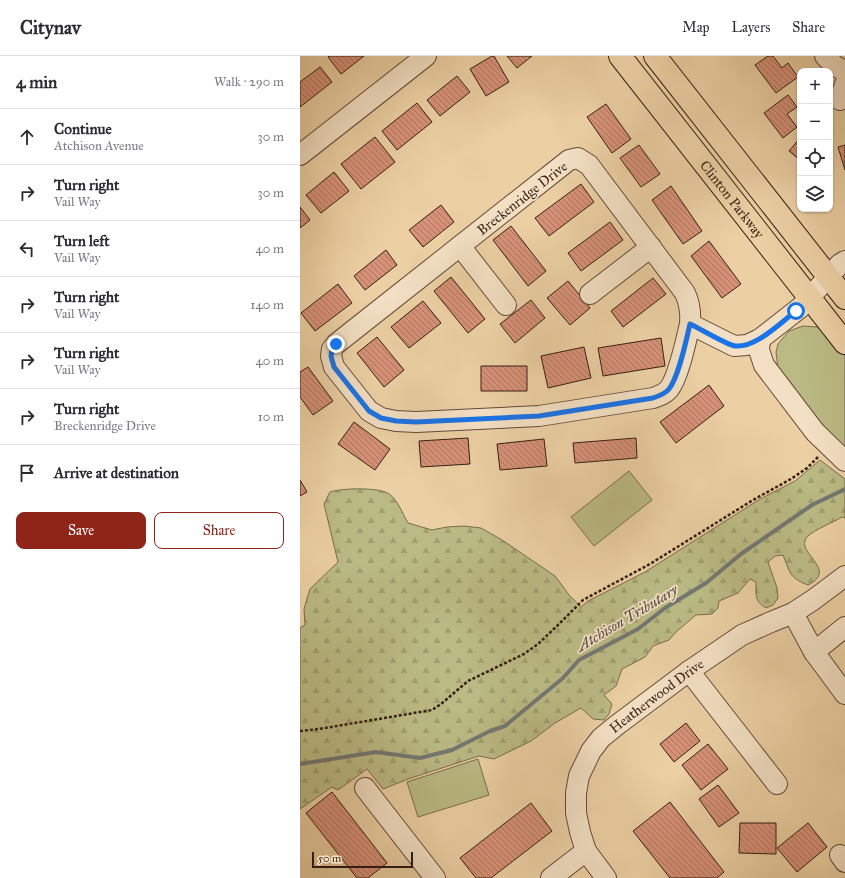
<!DOCTYPE html>
<meta charset="utf-8">
<style>
:root{--surface:#fff;--page:#f7f7f7;--text:#2b2b33;--muted:#7c7c81;--line:#e1e1e2;--accent:#8f2418}
body{margin:0;font-family:"IM FELL Great Primer",serif;background:var(--page);color:var(--text)}
.controls{position:absolute;right:12px;top:12px;display:grid;overflow:hidden;border-radius:8px;box-shadow:0 1px 3px #0004}
.controls button{width:36px;height:36px;display:grid;place-items:center;padding:0;border:0;border-bottom:1px solid var(--line);background:var(--surface);color:var(--text);font:20px sans-serif}
.scale{position:absolute;left:12px;bottom:10px;width:101px;box-sizing:border-box;padding-left:4px;border:2px solid #361e14;border-top:0;font-size:11px;line-height:14px;white-space:nowrap;color:#361e14;-webkit-text-stroke:3px #f3e0c4;paint-order:stroke}
.stop{position:absolute;width:12px;height:12px;margin:-9px;border:3px solid #1a73e8;border-radius:50%;background:#fff}
.stop.end{background:#1a73e8;border-color:#fff;box-shadow:0 1px 4px #0008}
.list{margin:0;padding:0;list-style:none}
h2{display:flex;justify-content:space-between;align-items:center;height:52px;margin:0;padding:0 16px;font-size:17px}
h2 small{font-size:13px;font-weight:400;color:var(--muted)}
.list li{display:grid;grid-template-columns:26px 1fr auto;gap:12px;align-items:center;box-sizing:border-box;height:56px;padding:0 16px;border-top:1px solid var(--line)}
.list b{display:block;font-size:15px;white-space:nowrap}
.list p{margin:0;font-size:13px;white-space:nowrap;color:var(--muted)}
.list em{font-size:13px;font-style:normal;color:var(--muted)}
.actions{display:flex;gap:8px;padding:12px 16px}
.actions a{flex:1;padding:9px 0;border:1px solid var(--accent);border-radius:8px;text-align:center;font-size:14px;color:var(--accent)}
.actions .main{background:var(--accent);color:#fff}
.icon{flex:none;width:22px;height:22px;fill:none;stroke:currentColor;stroke-width:2;stroke-linecap:round;stroke-linejoin:round}
.map{position:relative;flex:none;width:545px;height:822px;overflow:hidden}
header{display:flex;align-items:center;gap:24px;box-sizing:border-box;height:56px;padding:0 20px;background:var(--surface);border-bottom:1px solid var(--line)}
header strong{font-size:19px}
nav{display:flex;gap:22px;margin-inline-start:auto;font-size:14px}
main{display:flex}
aside{flex:1;background:var(--surface)}
.map>svg:first-child{display:block}
.green{fill:#bbba84;stroke:#786c4c}
.forest{fill:url(#forest-firs);stroke:#786c4c}
.lines{fill:none;stroke-linecap:round;stroke-linejoin:round}
.stream{stroke:#737872;stroke-width:4}
.building{fill:url(#building-back-hatch);stroke:#361e14}
.minor-casing{stroke:#644a38;stroke-width:22}
.major-casing{stroke:#361e14;stroke-width:24}
.path{stroke:#361e14;stroke-width:2.5;stroke-dasharray:3 2;stroke-linecap:butt}
.minor{stroke:#f3e0c4;stroke-width:20}
.major{stroke:#ecd0a4;stroke-width:22}
.route{stroke:#1a73e8;stroke-width:5}
.labels{text-anchor:middle;stroke-width:3.5;stroke-linejoin:round;paint-order:stroke}
.street-label{font-size:14px;fill:#361e14;stroke:#f3e0c4}
.water-label{font-size:15px;font-style:italic;fill:#554b43;stroke:#f3e0c4}
</style>
<header>
<strong>Citynav</strong>
<nav><a>Map</a><a>Layers</a><a>Share</a></nav>
</header>
<main>
<aside>
<h2>4 min<small>Walk · 290 m</small></h2>
<ul class="list">
<li><svg class="icon" aria-label="ahead" viewBox="0 0 24 24"><path d="M12 20V5M6 11l6-6 6 6"/></svg><div><b>Continue</b><p>Atchison Avenue</p></div><em>30 m</em></li>
<li><svg class="icon" aria-label="right" viewBox="0 0 24 24"><path d="M7 20v-9h11M14 6l5 5-5 5"/></svg><div><b>Turn right</b><p>Vail Way</p></div><em>30 m</em></li>
<li><svg class="icon" aria-label="left" viewBox="0 0 24 24"><path d="M17 20v-9H6M10 6l-5 5 5 5"/></svg><div><b>Turn left</b><p>Vail Way</p></div><em>40 m</em></li>
<li><svg class="icon" aria-label="right" viewBox="0 0 24 24"><path d="M7 20v-9h11M14 6l5 5-5 5"/></svg><div><b>Turn right</b><p>Vail Way</p></div><em>140 m</em></li>
<li><svg class="icon" aria-label="right" viewBox="0 0 24 24"><path d="M7 20v-9h11M14 6l5 5-5 5"/></svg><div><b>Turn right</b><p>Vail Way</p></div><em>40 m</em></li>
<li><svg class="icon" aria-label="right" viewBox="0 0 24 24"><path d="M7 20v-9h11M14 6l5 5-5 5"/></svg><div><b>Turn right</b><p>Breckenridge Drive</p></div><em>10 m</em></li>
<li><svg class="icon" aria-label="arrive" viewBox="0 0 24 24"><path d="M6 21V4h12l-3 4 3 4H6"/></svg><div><b>Arrive at destination</b></div></li>
</ul>
<div class="actions"><a class="main">Save</a><a>Share</a></div>
</aside>
<div class="map">
<svg width="545" height="822" viewBox="0 0 545 822">
<defs>
<pattern id="forest-firs" width="22" height="20" patternUnits="userSpaceOnUse"><rect width="22" height="20" fill="#bbba84"/><path d="M5 1l3.5 6h-7zM16 11l3.5 6h-7z" fill="#a19f71"/></pattern>
<pattern id="building-back-hatch" width="6" height="6" patternUnits="userSpaceOnUse"><rect width="6" height="6" fill="#d79178"/><path d="M-1 5l2 2M0 0l6 6M5-1l2 2" fill="none" stroke="#af7661"/></pattern>
</defs>
<rect width="100%" height="100%" fill="#ecd0a4"/>
<filter id="stains"><feTurbulence type="fractalNoise" baseFrequency=".005" numOctaves="4"/><feColorMatrix values="0 0 0 0 .2 0 0 0 0 .09 0 0 0 0 .02 0 0 0 .5 -.17"/></filter>
<radialGradient id="worn" r=".72"><stop offset=".6" stop-color="#630" stop-opacity="0"/><stop offset="1" stop-color="#630" stop-opacity=".3"/></radialGradient>
<path class="green" d="M503 270 517 271 522 274 528 279 545 300V393L520 369 478 312 476 296 478 288 489 275Z
M329 415 352 444 294 490 271 461Z
M178 703 189 739 118 761 107 726Z"/>
<path class="forest" d="M520 404 545 423V462L542 461C534 466 514 474 508 480 492 496 540 513 508 529 489 522 490 516 483 499L475 500 468 506 477 532 478 542 473 549 466 552C454 545 456 538 456 526L450 523 438 537 419 545 418 552 412 558 396 559 377 575 369 584 353 590 345 601 322 613 316 630 304 639 312 648 309 658 304 664 293 663 281 652 255 667 231 685 194 703 179 700 108 723 83 733 67 713 38 734 32 731 0 753V572L5 569 4 553 10 533 38 506 24 448 30 436C41 432 80 431 89 438 97 443 103 458 108 467L132 474 147 471 164 470 181 472 202 484 255 520 269 539 281 551 288 545 345 516 460 443 495 425Z"/>
<g class="lines">
<path class="stream" d="M0 708 76 696 120 702 152 694 190 675 205 670 263 622 279 604 338 573 365 552 406 527 441 498 512 449 545 433"/>
</g>
<path class="building" d="M29 0H64L41 18 28 1Z
M192 0H194L209 26 186 40 170 13Z
M207 0H232L217 12Z
M468 0H473L482 12 488 7 498 21 476 37 455 9Z
M20 11 32 26 0 51V26Z
M157 20 170 36 140 60 127 44Z
M488 39 497 51 487 58 497 71 483 82 464 57Z
M117 47 132 66 97 94 82 75Z
M306 48 331 83 312 97 287 61Z
M75 81 95 106 61 133 41 108Z
M500 82V104L489 95Z
M339 89 360 118 341 131 320 102Z
M545 89V114L538 91Z
M34 116 49 135 21 157 6 139Z
M281 128 294 146 249 180 235 162Z
M371 130 402 175 383 188 352 144Z
M141 149 154 166 123 191 109 174Z
M0 151 10 164 0 172Z
M310 166 323 184 281 215 268 197Z
M211 170 246 215 228 230 193 184Z
M409 185 441 228 422 242 391 200Z
M86 194 97 209 65 234 54 220Z
M151 221 185 263 168 277 134 235Z
M353 222 366 238 323 271 311 255Z
M268 225 290 252 270 269 247 242Z
M38 228 52 247 15 275 1 257Z
M231 244 245 262 215 287 200 268Z
M123 245 141 267 109 292 91 271Z
M77 281 104 314 84 331 57 297Z
M361 282 365 310 303 320 298 292Z
M284 291 291 322 248 332 241 300Z
M181 310H227V335H181Z
M8 311 33 345 13 359 0 341V316Z
M409 329 424 350 376 387 360 366Z
M54 366 90 393 75 414 38 388Z
M168 382 170 408 121 411 119 385Z
M336 382 337 402 275 407 273 387Z
M244 383 247 410 200 414 197 388Z
M0 424 7 436 0 440Z
M386 667 400 685 374 706 360 688Z
M408 688 428 713 401 734 382 709Z
M418 729 439 757 419 771 399 743Z
M32 736 87 807 68 822H57L6 757Z
M370 746 424 816 417 822H370L333 775Z
M231 747 252 775 191 822H176L160 802Z
M440 767H476V798L439 797Z
M508 767 527 791 497 816 477 792Z"/>
<g class="lines">
<defs>
<g id="minor">
<path d="M525 0 535 10 545 15"/>
<path d="M540 44 545 28"/>
<path d="M0 99 126 0"/>
<path d="M160 190 206 249"/>
<path d="M290 238 351 191"/>
<path d="M390 268C391 256 390 248 385 237L289 109 278 102 269 104 36 288 32 293 31 300 34 311 69 355 81 362 96 365 116 366 239 360 353 342C359 340 365 338 369 333 379 320 386 284 390 268L434 290 447 289 460 283 501 251 540 208 545 205"/>
<path d="M460 283 459 294 464 309 515 376 545 405"/>
<path d="M493 557 514 596 545 571"/>
<path d="M514 596 545 638"/>
<path d="M389 615 477 728"/>
<path d="M65 732 135 822"/>
<path d="M540 799 545 806"/>
<path d="M251 822 286 795"/>
<path id="s1" d="M306 822 286 795 280 776 276 757V737L279 720 291 695 301 682 317 669 389 615 442 579 471 566 493 557 513 544 545 520"/>
</g>
<g id="major">
<path id="s2" d="M320 0 545 287"/>
<path d="M355 0 545 242"/>
</g>
</defs>
<use href="#minor" class="minor-casing"/>
<use href="#major" class="major-casing"/>
<path class="path" d="M0 675 19 673 132 654 141 648 168 625 224 598 238 588 258 569 283 544 350 508 453 444 491 423 507 412 519 400"/>
<use href="#minor" class="minor"/>
<use href="#major" class="major"/>
</g>
<g class="lines">
<path class="route" d="M36 288 32 294 31 300 34 311 69 355 81 362 96 365 116 366 239 360 353 342C359 340 365 338 369 333 379 320 386 285 390 268 399 272 427 289 435 290 456 292 480 267 496 255"/>
</g>
<g class="labels">
<g class="street-label">
<text transform="translate(222 142) rotate(-38)" y="5">Breckenridge Drive</text>
<text dy="5" stroke="none"><textPath href="#s2" startOffset="182">Clinton Parkway</textPath></text>
<text dy="5" stroke="none"><textPath href="#s1" startOffset="224">Heatherwood Drive</textPath></text>
</g>
<g class="water-label">
<text transform="translate(327 562) rotate(-31)" y="5">Atchison Tributary</text>
</g>
</g>
<rect width="100%" height="100%" filter="url(#stains)"/>
<rect width="100%" height="100%" fill="url(#worn)"/>
</svg>
<div class="controls">
<button>+</button>
<button>−</button>
<button><svg class="icon" aria-label="locate" viewBox="0 0 24 24"><circle cx="12" cy="12" r="6"/><path d="M12 2v4M12 18v4M2 12h4M18 12h4"/></svg></button>
<button><svg class="icon" aria-label="layers" viewBox="0 0 24 24"><path d="M12 4l9 5-9 5-9-5zM3 14l9 5 9-5"/></svg></button>
</div>
<div class="scale">50 m</div>
<div class="stop" style="left:496px;top:255px"></div>
<div class="stop end" style="left:36px;top:288px"></div>
</div>
</main>
